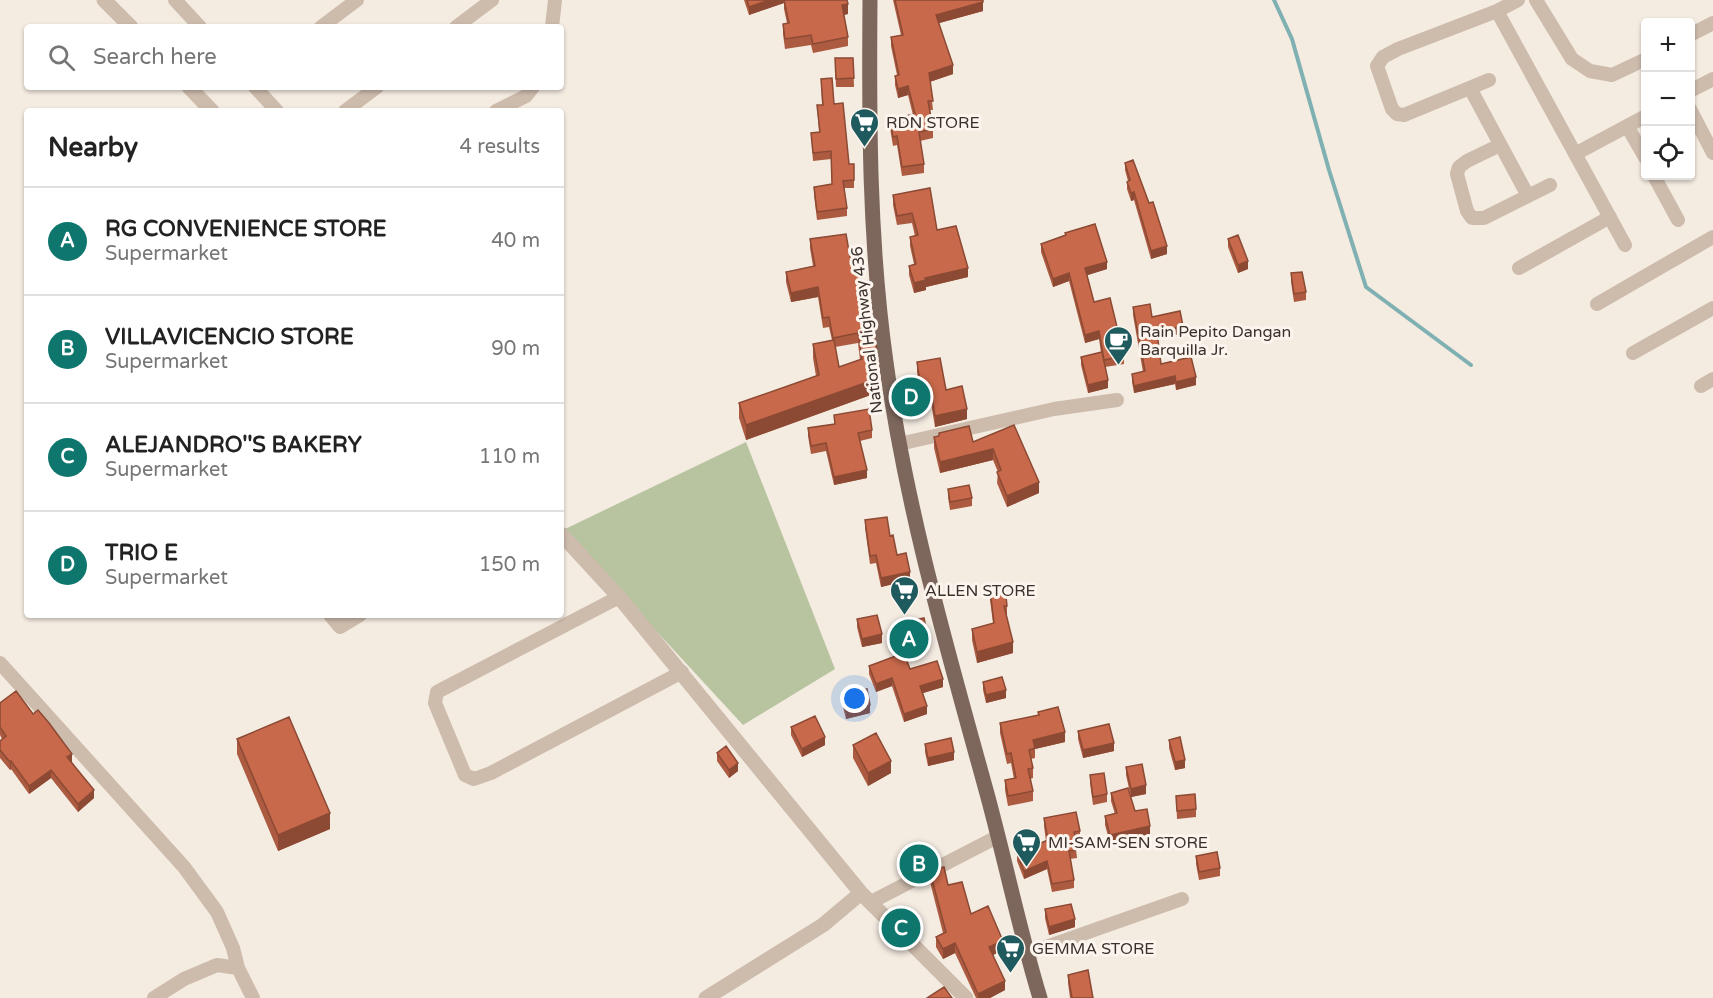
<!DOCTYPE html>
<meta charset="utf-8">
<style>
:root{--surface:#fff;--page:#f2f2f2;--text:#222;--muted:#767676;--line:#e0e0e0;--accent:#0f766e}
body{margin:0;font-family:"Varela Round",sans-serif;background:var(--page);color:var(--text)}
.controls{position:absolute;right:18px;top:18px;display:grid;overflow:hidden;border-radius:6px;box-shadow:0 2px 4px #0004}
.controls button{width:54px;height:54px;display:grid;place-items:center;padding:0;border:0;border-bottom:2px solid var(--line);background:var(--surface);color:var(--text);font:30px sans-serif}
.you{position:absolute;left:855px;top:699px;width:21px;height:21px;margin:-15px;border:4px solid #fff;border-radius:50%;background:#1a73e8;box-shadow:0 0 0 9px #1a73e833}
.badge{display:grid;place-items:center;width:39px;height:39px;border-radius:50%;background:var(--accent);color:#fff;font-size:20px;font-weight:700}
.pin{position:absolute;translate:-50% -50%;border:3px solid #fff;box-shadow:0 2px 6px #0006}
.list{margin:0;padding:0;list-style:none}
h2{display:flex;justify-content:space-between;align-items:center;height:78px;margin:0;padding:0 24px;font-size:26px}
h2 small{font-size:20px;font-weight:400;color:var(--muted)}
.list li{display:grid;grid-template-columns:39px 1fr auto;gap:18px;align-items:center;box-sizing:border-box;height:108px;padding:0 24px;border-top:2px solid var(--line)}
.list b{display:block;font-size:22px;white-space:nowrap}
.list p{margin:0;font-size:20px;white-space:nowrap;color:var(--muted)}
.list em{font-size:20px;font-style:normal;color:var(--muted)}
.icon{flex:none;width:33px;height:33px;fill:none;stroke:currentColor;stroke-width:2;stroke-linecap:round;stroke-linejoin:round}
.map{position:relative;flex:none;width:1713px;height:998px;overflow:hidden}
.search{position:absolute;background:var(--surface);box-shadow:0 2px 4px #0004;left:24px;top:24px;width:540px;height:66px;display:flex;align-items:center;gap:15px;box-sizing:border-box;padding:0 21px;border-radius:6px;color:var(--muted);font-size:22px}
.panel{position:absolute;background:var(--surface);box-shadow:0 2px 4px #0004;left:24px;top:108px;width:540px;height:510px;border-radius:6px}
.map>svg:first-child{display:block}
.green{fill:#b8c4a0}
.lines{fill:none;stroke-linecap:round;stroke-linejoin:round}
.stream{stroke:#7fb0b2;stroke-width:4}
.minor{stroke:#cdbbac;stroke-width:14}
.tertiary{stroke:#cdbbac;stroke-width:15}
.primary{stroke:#7d675c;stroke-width:15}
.wall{fill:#ac5a40;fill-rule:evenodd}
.shaded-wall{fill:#8c4a34}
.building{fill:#c8694b;stroke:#8c4a34;stroke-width:1.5}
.labels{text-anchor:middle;stroke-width:6;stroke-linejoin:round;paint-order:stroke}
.poi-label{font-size:16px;fill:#3b302b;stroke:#fbf5ee;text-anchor:start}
.street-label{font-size:16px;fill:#3b302b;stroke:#fbf5ee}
</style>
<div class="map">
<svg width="1713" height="998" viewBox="0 0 1713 998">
<rect width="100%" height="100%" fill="#f4ebe1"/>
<path class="green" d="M746 442 835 669 743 725 563 530Z"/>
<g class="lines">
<path class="stream" d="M1274 0 1292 39 1329 170 1366 287 1471 365"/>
<path class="minor" d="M175 0 200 27
M1536 0 1572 59 1590 71 1612 75 1646 59
M1497 11 1625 245
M321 27 357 0
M456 27 492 0
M552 27 555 0
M1690 35 1713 23
M1489 80 1404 115 1397 114 1392 109 1377 66 1383 57 1398 49 1497 11 1518 0
M255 87 277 111
M1470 88 1528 196
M1690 91 1713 79
M1690 109 1713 153
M345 111 377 87
M496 111 526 96 533 87
M1627 126 1646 159
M1500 145 1467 161 1459 167 1457 174 1467 211 1472 218H1484L1550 185
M1575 154 1646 116
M1654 176 1678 220
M1519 268 1610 217
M1597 304 1713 237
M1633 353 1713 308
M1701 386 1713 379
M899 444 1054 409 1117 400
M619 597 437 692 435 703 465 775 474 779 491 773 682 672
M330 615 340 627 360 615
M0 663 184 867 217 912 233 948 238 968
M871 902 997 837
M1026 954 1182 899
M154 998 184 979 217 965 238 968 253 998"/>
<path class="tertiary" d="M104 0 131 27
M189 87 212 111
M561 534 619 597 861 893 966 998
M706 998 823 925 861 893"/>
<path class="primary" d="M870 0C869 121 869 242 886 362 906 508 947 648 986 790 1005 859 1019 929 1040 998"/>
</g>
<path class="wall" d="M744 0H847L848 14 844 15 848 37V46L813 53 811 45 785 49 783 34V24L787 23 784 9V3L749 15Z
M893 0H983V11L939 23 953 74 930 82 933 110H930L933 129V138L920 141 924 164V173L902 176 897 145 893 146 890 128V119L913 115 908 95 898 98 895 85V76L897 75 891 46V37L901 35Z
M835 58H853L854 87H836Z
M821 79 834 104 849 164H854V188H844L847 208V216L817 220 814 195V187L832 184 831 159 813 161 811 133 819 132 817 105H822Z
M1125 163 1167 254 1151 259 1134 200 1131 201 1127 189V182L1128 181 1125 170Z
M893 195 937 230 968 277 926 287V290L914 293 909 275V266L914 264 910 246V237L915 236 912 223 897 225 893 205Z
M1065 233 1107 269 1087 275 1094 302 1124 356V364L1105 367 1108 388 1088 393 1081 365V357L1101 353 1099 339 1085 343 1069 281 1053 287 1041 252V244L1065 235Z
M810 239 850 257 861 280V290H858L863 331 877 350V365H874L879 392 746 440 739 418V403L816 376 813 358V344L832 340 829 327 823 328 818 297 791 302 786 282V272L813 266 810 248ZM858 343 860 360 839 367 835 347Z
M1228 239 1248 269 1238 273 1228 247Z
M1291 273 1306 292V300L1294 302 1291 282Z
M1133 307 1183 333 1158 339 1161 364 1196 385 1176 390 1175 384 1134 393 1132 382V374L1143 372 1133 315Z
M917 362 946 390 967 419 935 427 930 397 921 399 917 372Z
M834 415 872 430V438L860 441 867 478 834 485 826 451 811 454 808 436V428L834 424Z
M1014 425 1039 493 1007 507 997 483 998 472 993 460 940 473 934 448V437L973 442Z
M948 489 972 498V506L950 510 948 497Z
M865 520 890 536 897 555 910 580 881 587 876 563 870 564 865 528Z
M990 589 1007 606V617L1013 653 977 663 972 640V629L993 623 990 600Z
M857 619 882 643 862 647 857 627Z
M898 624 927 643 901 648 898 632Z
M869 666 910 669 943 687 923 693 927 714 904 722 892 686 876 692 869 674Z
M983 682 1006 698 986 703 983 690Z
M842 695 870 713 846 719 842 703Z
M0 703 33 714 72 762 94 798 78 812 51 778 29 794 11 769 10 770 0 758V741L2 739 0 735Z
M1038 712 1065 742 1035 749V758L1031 759 1033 768V778L1030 779 1033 791V801L1008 806 1005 790V780L1014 779 1011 763 1007 764 1000 733V723L1038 715Z
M791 727 825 745 802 757 791 735Z
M1078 731 1114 751 1083 758 1078 739Z
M237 739 330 829 278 851 237 754Z
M1169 740 1185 768 1175 770 1169 748Z
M925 744 954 760 928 766 925 752Z
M853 745 891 773 868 786 853 758Z
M717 753 738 771 729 778 717 761Z
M1126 767 1146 794 1131 797 1126 775Z
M1090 775 1107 794V802L1093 805 1090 783Z
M1111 793 1135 811 1150 834 1110 843 1105 825V816L1115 814 1111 801Z
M1176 796 1196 809V817L1177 819Z
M1044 818 1080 831V839L1075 840 1077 858 1070 859 1074 880V888L1052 892 1047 869 1024 879 1017 861V853L1046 841 1044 826Z
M1196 856 1220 868V876L1199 880 1196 864Z
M930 872 948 885 971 914 1003 950 993 955 1005 990 990 998H976L955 953 943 959 936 947V937L943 933 930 882Z
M1045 909 1075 927 1049 935 1045 918Z
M1068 975 1093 998H1070L1068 983Z"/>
<path class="shaded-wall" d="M769 0H784V3L749 15V7Z
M983 2V11L936 24V15Z
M848 4V14L842 15V5Z
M953 65V74L929 82V73Z
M908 86V95L898 98V89Z
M1134 192V200L1131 201V193Z
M1167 246V254L1151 259V251Z
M1248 261V269L1238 273V265Z
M1107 262V269L1085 276V268Z
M968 268V277L926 287V290L914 293V283L925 278Z
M1069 273V281L1053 287V279Z
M818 287V297L791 302V293Z
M1183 326V333L1157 339V332Z
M1099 331V339L1085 343V335Z
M1175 376V384L1134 393V386Z
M1196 377V385L1176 390V382Z
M879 378V392L746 440V425Z
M1108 380V388L1088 393V385Z
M967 409V419L935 427V416Z
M993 449V460L940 473V462Z
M867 470V478L834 485V477Z
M1039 482V493L1007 507V496Z
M910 572V580L881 587V578Z
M882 634V643L862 647V639Z
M927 635V643L901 648V640Z
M1013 642V653L977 663V652Z
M892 678V686L876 692V684Z
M943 679V687L920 694V686Z
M1006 690V698L986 703V695Z
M870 705V713L846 719V711Z
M927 706V714L904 722V714Z
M1065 732V742L1035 749 1033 740Z
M825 737V745L802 757V749Z
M1114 743V751L1083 758V750Z
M954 752V760L928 766V758Z
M72 754V762L67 765V757Z
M1185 760V768L1175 770V762Z
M11 761V769L10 770V762Z
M891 761V773L868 786V773Z
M738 763V771L729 778V770Z
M51 770V778L29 794V786Z
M1146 785V794L1131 797V789Z
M94 790V798L78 812V804Z
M330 813V829L278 851V835Z
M1150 826V834L1110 843V835Z
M1047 861V869L1024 879V871Z
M1075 919V927L1049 935V927Z
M1003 941V950L989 957V947Z
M955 943V953L943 959V949Z
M1005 981V990L990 998H978V994Z"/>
<path class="building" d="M747 0H769L749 7Z
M784 0H847L848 4 842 5 848 37 813 44 811 35 785 39 783 24 789 23Z
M895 0H983V2L936 15 953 65 929 73 933 101H928L933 129 919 132 924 164 902 167 897 136 893 137 890 119 915 114 908 86 898 89 895 76 899 75 891 37 903 35Z
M835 58H853L854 78 836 79Z
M832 78 834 104 843 103 849 164H854V180L843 181 847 208 817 212 814 187 832 184 831 151 813 153 811 133 820 132 817 105H823L821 79Z
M1133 160 1149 203 1153 202 1167 246 1151 251 1134 192 1131 193 1127 182 1130 180 1125 163Z
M930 188 937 230 956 226 968 268 925 278 926 280 914 283 909 266 916 264 910 237 918 235 912 213 897 216 893 195Z
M1095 224 1107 262 1085 268 1094 302 1110 298 1124 356 1104 360 1099 331 1085 335 1069 273 1053 279 1041 244 1066 235 1065 233Z
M846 234 850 257 857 256 861 280 857 281 863 331 858 332V333L833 338 829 317 823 318 818 287 791 293 786 272 815 266 810 239Z
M1238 235 1248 261 1238 265 1228 239Z
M1302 272 1306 292 1294 294 1291 273Z
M1150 304 1152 317 1180 311 1183 326 1157 332 1161 364 1191 357 1196 377 1176 382 1175 376 1134 386 1132 374 1145 371 1133 307Z
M873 329 877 350 870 352 879 378 746 425 739 403 819 375 813 344 834 340 839 367 862 359 858 332Z
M1102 352 1108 380 1088 385 1081 357Z
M940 358 946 390 962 386 967 409 935 416 930 387 921 388 917 362Z
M869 409 872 430 858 433 867 470 834 477 826 443 811 446 808 428 835 424 834 415Z
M1014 425 1039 482 1007 496 997 472 1001 470 993 449 940 462 934 437 939 436V433L969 426 973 442Z
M969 485 972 498 950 502 948 489Z
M887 517 890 536 893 535 897 555 906 553 910 572 881 578 876 555 870 556 865 520Z
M1005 587 1007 606H1004L1013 642 977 652 972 629 994 623 990 589Z
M877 615 882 634 862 639 857 619Z
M924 618 927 635 901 640 898 624Z
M904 653 910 669 937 661 943 679 920 686 927 706 904 714 892 678 876 684 869 666Z
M1002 677 1006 690 986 695 983 682Z
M867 689 870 705 846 711 842 695Z
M16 691 33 714 38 710 49 723 72 754 67 757 94 790 78 804 51 770 29 786 11 761 10 762 0 750V741L6 736 0 727V703Z
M1058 707 1065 732 1033 740 1035 748 1029 750 1033 768 1028 769 1033 791 1008 796 1005 780 1016 778 1011 753 1007 754 1000 723 1039 715 1038 712Z
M815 716 825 737 802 749 791 727Z
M289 717 330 813 278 835 237 739Z
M1109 724 1114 743 1083 750 1078 731Z
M876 733 891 761 868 773 853 745Z
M1180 737 1185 760 1175 762 1169 740Z
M951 738 954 752 928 758 925 744Z
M726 746 738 763 729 770 717 753Z
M1142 764 1146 785 1131 789 1126 767Z
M1104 773 1107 794 1093 797 1090 775Z
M1128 788 1135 811 1147 809 1150 826 1110 835 1105 816 1117 813 1111 793Z
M1195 794 1196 809 1177 811 1176 796Z
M1076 812 1080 831 1074 832 1077 850 1069 851 1074 880 1052 884 1047 861 1024 871 1017 853 1048 840 1044 818Z
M1217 852 1220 868 1199 872 1196 856Z
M944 867 948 885 962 882 971 914 988 906 1003 941 989 947 1005 981 978 994 955 943 943 949 936 937 946 932 930 872 934 870Z
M1071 904 1075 919 1049 927 1045 909Z
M1088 970 1093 998H1072L1068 975Z
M944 987 952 998H927Z"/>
<defs>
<symbol id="supermarket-pin" viewBox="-11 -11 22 30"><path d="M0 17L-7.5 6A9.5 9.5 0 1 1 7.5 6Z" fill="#1f5a5e" stroke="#fbf5ee"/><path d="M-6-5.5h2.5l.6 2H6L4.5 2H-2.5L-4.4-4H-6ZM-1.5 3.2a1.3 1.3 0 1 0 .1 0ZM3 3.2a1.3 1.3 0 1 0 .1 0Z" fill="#fff"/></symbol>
<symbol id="cafe-pin" viewBox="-11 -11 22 30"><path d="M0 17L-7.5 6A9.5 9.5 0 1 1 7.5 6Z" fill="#1f5a5e" stroke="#fbf5ee"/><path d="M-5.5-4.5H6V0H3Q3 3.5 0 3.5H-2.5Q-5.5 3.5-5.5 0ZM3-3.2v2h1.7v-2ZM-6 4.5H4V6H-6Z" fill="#fff"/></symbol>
</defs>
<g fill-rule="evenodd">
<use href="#supermarket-pin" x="848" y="106" width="33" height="45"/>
<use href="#cafe-pin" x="1102" y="324" width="33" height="45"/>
<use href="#supermarket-pin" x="888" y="574" width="33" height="45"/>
<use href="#supermarket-pin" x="1010" y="826" width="33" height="45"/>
<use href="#supermarket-pin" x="994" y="932" width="33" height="45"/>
</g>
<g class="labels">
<g class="poi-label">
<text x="886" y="128">RDN STORE</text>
<text x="1140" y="337">Rain Pepito Dangan<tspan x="1140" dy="18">Barquilla Jr.</tspan></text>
<text x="925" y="596">ALLEN STORE</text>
<text x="1048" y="848">MI-SAM-SEN STORE</text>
<text x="1032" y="954">GEMMA STORE</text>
</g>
<g class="street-label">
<text transform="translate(866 330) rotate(-97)" y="6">National Highway 436</text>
</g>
</g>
</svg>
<div class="controls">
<button>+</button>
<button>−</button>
<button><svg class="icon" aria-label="locate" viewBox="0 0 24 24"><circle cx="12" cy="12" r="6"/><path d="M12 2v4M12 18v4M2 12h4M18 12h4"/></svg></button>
</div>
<div class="you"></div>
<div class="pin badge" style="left:909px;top:639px">A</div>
<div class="pin badge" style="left:919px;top:864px">B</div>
<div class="pin badge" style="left:901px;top:928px">C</div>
<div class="pin badge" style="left:911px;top:397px">D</div>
<div class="search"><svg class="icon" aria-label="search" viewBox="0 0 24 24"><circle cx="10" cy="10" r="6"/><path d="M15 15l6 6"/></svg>Search here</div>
<section class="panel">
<h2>Nearby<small>4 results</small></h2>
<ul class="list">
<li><span class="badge">A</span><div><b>RG CONVENIENCE STORE</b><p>Supermarket</p></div><em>40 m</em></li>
<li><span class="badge">B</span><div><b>VILLAVICENCIO STORE</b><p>Supermarket</p></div><em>90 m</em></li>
<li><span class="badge">C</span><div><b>ALEJANDRO''S BAKERY</b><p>Supermarket</p></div><em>110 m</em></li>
<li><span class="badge">D</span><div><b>TRIO E</b><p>Supermarket</p></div><em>150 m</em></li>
</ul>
</section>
</div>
